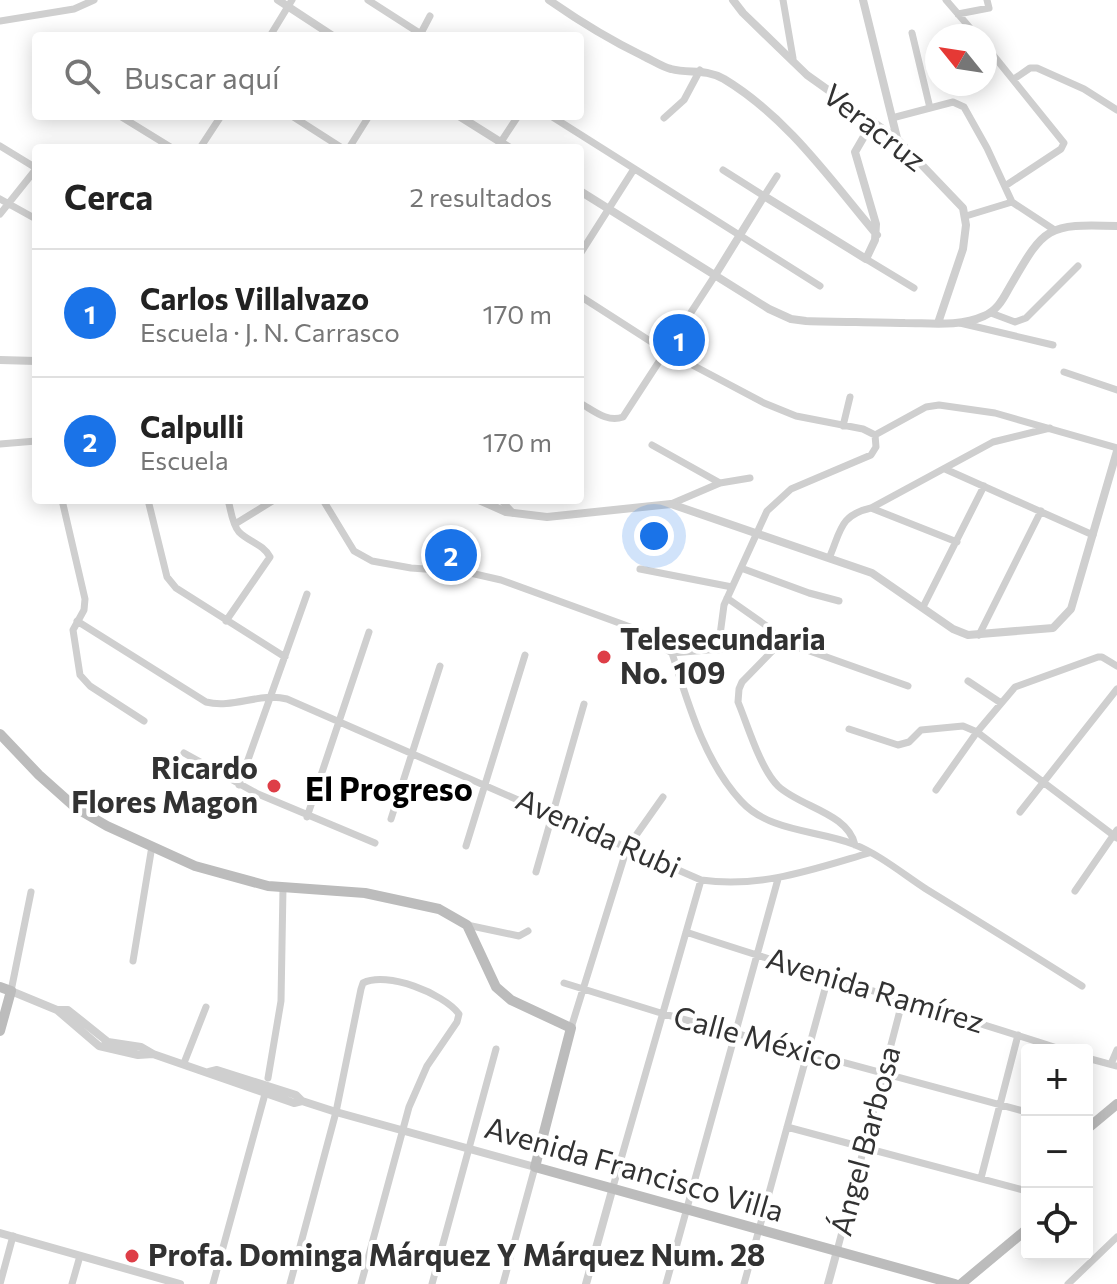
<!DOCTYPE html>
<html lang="es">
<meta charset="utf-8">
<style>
:root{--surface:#fff;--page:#f6f6f6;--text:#222;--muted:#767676;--line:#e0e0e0;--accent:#1a73e8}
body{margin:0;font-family:Commissioner,sans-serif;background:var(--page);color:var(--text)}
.controls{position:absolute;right:24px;bottom:24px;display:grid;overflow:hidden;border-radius:8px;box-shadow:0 4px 20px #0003}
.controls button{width:72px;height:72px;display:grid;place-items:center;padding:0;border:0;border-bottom:2px solid var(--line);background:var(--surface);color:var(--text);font:40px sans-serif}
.compass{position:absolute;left:925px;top:24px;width:72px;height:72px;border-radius:50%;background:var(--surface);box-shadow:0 4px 20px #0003;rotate:300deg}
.you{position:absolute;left:654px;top:536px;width:28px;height:28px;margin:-20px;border:6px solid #fff;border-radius:50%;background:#1a73e8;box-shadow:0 0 0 12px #1a73e833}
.badge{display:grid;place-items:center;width:52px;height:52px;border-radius:50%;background:var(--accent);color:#fff;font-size:26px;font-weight:700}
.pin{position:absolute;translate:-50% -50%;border:4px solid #fff;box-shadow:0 2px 8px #0006}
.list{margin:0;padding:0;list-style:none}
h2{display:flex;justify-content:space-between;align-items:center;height:104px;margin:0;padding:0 32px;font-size:34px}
h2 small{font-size:26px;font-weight:400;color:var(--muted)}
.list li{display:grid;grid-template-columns:52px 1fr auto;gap:24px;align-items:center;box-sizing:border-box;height:128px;padding:0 32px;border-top:2px solid var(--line)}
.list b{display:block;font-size:30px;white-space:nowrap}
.list p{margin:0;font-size:26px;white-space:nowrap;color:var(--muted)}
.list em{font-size:26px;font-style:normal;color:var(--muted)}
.icon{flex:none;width:44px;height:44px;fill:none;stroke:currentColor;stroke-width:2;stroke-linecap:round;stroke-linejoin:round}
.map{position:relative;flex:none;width:1117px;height:1284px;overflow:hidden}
.search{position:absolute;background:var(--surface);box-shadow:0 4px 20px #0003;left:32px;top:32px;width:552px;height:88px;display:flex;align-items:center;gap:20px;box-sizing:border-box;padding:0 28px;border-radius:8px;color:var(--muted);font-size:30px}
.panel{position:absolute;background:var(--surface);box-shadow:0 4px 20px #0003;left:32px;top:144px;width:552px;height:360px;border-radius:8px}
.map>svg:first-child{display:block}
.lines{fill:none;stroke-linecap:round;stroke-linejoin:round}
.minor{stroke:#cfcfcf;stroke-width:7}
.tertiary{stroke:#cfcfcf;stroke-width:8}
.secondary{stroke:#bcbcbc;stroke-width:10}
.poi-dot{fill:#de3e47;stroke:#fff;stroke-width:3}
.labels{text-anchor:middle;stroke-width:8;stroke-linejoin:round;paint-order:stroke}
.street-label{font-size:30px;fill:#323232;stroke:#fff}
.poi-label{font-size:30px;font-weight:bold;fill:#323232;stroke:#fff;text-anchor:start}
.neighbourhood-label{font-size:32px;font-weight:bold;fill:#000;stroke:#fff}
</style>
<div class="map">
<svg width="1117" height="1284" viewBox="0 0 1117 1284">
<rect width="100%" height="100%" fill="#fff"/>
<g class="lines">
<path class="minor" d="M368 0 424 36
M783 0 793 58
M946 0 977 36
M958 14 989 8 987 0
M0 21 74 9 94 0
M912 33 930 108
M420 35 430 16
M270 36 292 0
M985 45 1064 143 1061 149 1005 186
M1014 79 1030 68H1037L1084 89 1117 110
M120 116 172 148
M292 116 342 148
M551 116 820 286
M664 118 684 100 700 70
M892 118 953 102 964 107 987 148 1012 202 1053 229
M0 146 36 168
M200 148 221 116
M349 148 369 116
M497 148 518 116
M723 170 764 196 777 176
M0 199 36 219
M0 214 36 169
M966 216 1012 202
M580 254 634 169
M866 259 914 288
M580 296 664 350 764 403 796 416 863 429 875 435
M991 313 1015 322 1026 318 1078 266
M960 323 1053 345
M1064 372 1117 390
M580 403C593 410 607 423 623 417L714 277
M843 426 850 397
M875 435 926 407 939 405 995 413 1117 448
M0 444 36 441
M652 445 720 483
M945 469 1093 535
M62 500 85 599 84 610 73 630 80 675 90 686 144 721
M148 500 167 577 176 588 285 657
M323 500 354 551 372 561 411 568 466 572 501 580 633 628 672 653
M501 500 513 513
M671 504 720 483 750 478
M871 508 957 542
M235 524 274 500
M830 556C841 530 840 515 871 508L993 442 1050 428
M741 568 809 593 839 601
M640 569 732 587
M727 598 771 629 779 644
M923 607 984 486
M77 621 206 702C233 709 260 692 287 699L701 880C762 888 811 870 869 853
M226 621 270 557C263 544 249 542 239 532 232 524 231 510 228 500
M979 635 1041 511
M779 644 742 682 739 689 738 702C748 726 760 768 778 786 800 807 848 813 855 845
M718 650 724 605 767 511 791 489 871 455 876 447 875 435
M672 653C688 703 704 761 741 801 769 832 817 830 853 844 879 854 903 874 926 889 978 921 1030 953 1082 986
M672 653 779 644 804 649 908 686
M968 681 1001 703
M849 729 898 745 909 742 921 730 963 726 977 732 1117 838
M184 753 258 794 375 843
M239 785 307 594
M936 790 977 732 1015 687 1098 657H1102L1117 666
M1020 812 1117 689
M307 817 369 632
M391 819 440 666
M466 846 525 655
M536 872 584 704
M1075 891 1117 830
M467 925 519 936 528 931
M686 932C811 974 938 1009 1063 1050
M133 961 152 846
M564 983 664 1014 1027 1112
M11 991 31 892
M571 1028 627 848 663 797
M1087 1058 1117 1066
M184 1063 206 1007
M1111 1064 1117 1050
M268 1078 281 1001 283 888
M787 1127 1027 1191
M981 1178 1018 1035
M613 1187 701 880
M837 1251 903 999
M0 1284 13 1236
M72 1284 80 1256
M213 1284 265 1094
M290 1284 336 1112 361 989 363 983C387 971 443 993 459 1014L457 1022 427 1066 409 1107 361 1284
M432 1284 496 1049
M503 1284 535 1167
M666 1284 778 879
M744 1284 828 978
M1068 1284 1117 1237"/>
<path class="tertiary" d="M278 0 333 36
M549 0C579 21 610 40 643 56 652 60 662 67 671 69 690 74 704 68 724 79 787 117 830 179 877 235
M733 0 743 13 807 75 897 139 963 208 966 225 963 249 938 323
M863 0 897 138
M459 116 510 148
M580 191 769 309 791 319 806 321C839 322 872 322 905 323 930 323 960 327 984 316 996 311 1002 301 1008 290 1044 228 1044 223 1117 226
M714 277 764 196 866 259 875 240 876 224 855 152 873 121
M0 360 36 361
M479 500 506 512 547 517 671 504 872 573 953 629 968 635 1053 628 1071 609 1117 451
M11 991 57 1010H68L108 1042 141 1047 153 1054 294 1103 302 1101
M57 1010 99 1046 138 1055 153 1054
M209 1072 217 1070 296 1095 302 1101 336 1112 535 1167
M0 1233 180 1284
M586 1284 613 1187
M828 1284 837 1251"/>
<path class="secondary" d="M0 734 39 775 76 808 107 826 195 866 268 886 365 893 439 909 467 925 496 987 511 1000 571 1028 535 1167 955 1284
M0 987 11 991 0 1031
M1087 1129 1117 1104
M961 1284 1027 1229"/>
</g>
<g class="poi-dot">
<circle cx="604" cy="657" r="8"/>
<circle cx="274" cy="786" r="8"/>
<circle cx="132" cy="1256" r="8"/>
</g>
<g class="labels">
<g class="street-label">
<text transform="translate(874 128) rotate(38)" y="10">Veracruz</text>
<text transform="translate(598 834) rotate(24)" y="10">Avenida Rubi</text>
<text transform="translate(875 991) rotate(17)" y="10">Avenida Ramírez</text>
<text transform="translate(758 1039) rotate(15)" y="10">Calle México</text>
<text transform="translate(866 1141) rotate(-75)" y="10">Ángel Barbosa</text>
<text transform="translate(634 1170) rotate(16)" y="10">Avenida Francisco Villa</text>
</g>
<g class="poi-label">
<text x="620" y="650">Telesecundaria<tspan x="620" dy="34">No. 109</tspan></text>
<text x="258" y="779" text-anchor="end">Ricardo<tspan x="258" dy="34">Flores Magon</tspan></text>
<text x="148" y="1266">Profa. Dominga Márquez Y Márquez Num. 28</text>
</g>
<g class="neighbourhood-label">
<text x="389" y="801">El Progreso</text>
</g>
</g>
</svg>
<div class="controls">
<button>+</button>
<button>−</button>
<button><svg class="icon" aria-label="locate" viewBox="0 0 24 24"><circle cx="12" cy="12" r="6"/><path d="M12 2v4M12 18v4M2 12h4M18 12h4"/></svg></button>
</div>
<svg class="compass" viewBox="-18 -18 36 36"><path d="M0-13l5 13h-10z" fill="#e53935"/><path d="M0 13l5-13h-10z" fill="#767676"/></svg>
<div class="you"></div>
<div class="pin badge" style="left:679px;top:340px">1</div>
<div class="pin badge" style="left:451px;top:555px">2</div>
<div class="search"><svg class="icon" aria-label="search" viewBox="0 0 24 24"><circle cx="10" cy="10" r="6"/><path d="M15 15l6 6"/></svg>Buscar aquí</div>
<section class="panel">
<h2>Cerca<small>2 resultados</small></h2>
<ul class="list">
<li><span class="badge">1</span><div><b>Carlos Villalvazo</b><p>Escuela · J. N. Carrasco</p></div><em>170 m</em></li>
<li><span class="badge">2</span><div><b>Calpulli</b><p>Escuela</p></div><em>170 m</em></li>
</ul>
</section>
</div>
